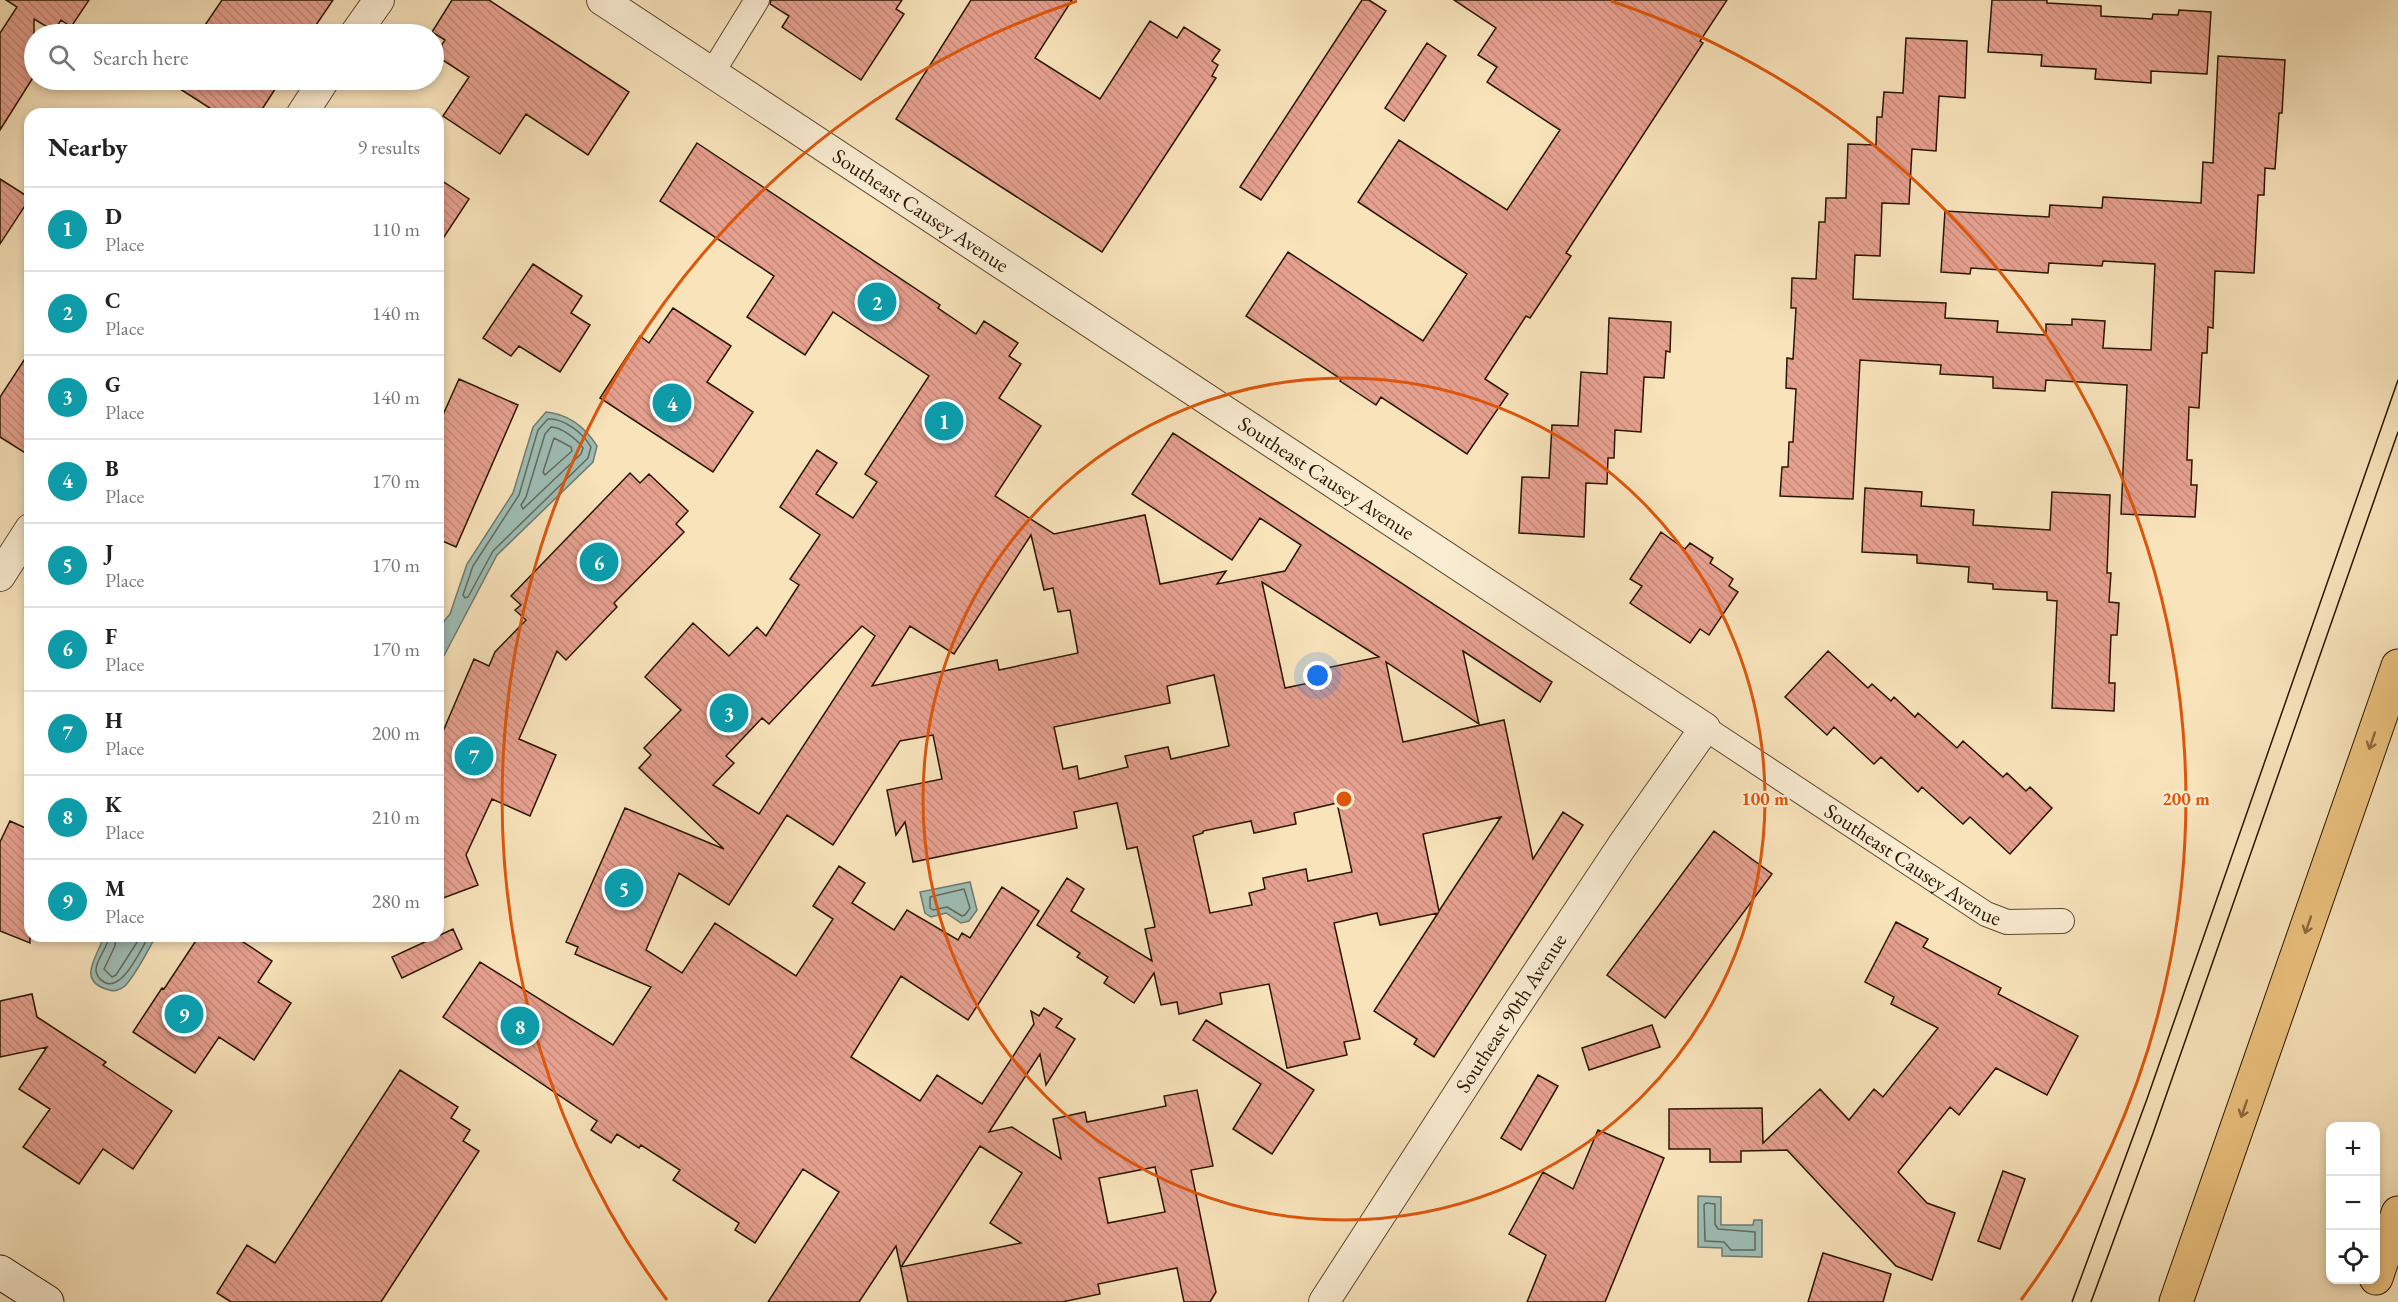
<!DOCTYPE html>
<meta charset="utf-8">
<style>
:root{--surface:#fff;--page:#f6f6f6;--text:#222;--muted:#767676;--line:#e0e0e0;--accent:#0f766e}
body{margin:0;font-family:"EB Garamond",serif;background:var(--page);color:var(--text)}
.controls{position:absolute;right:18px;bottom:18px;display:grid;overflow:hidden;border-radius:12px;box-shadow:0 3px 9px #0003}
.controls button{width:54px;height:54px;display:grid;place-items:center;padding:0;border:0;border-bottom:2px solid var(--line);background:var(--surface);color:var(--text);font:30px sans-serif}
.you{position:absolute;left:1318px;top:676px;width:21px;height:21px;margin:-15px;border:4px solid #fff;border-radius:50%;background:#1a73e8;box-shadow:0 0 0 9px #1a73e833}
.badge{display:grid;place-items:center;width:39px;height:39px;border-radius:50%;background:var(--accent);color:#fff;font-size:20px;font-weight:700}
.pin{position:absolute;translate:-50% -50%;border:3px solid #fff;box-shadow:0 2px 6px #0006}
.list{margin:0;padding:0;list-style:none}
h2{display:flex;justify-content:space-between;align-items:center;height:78px;margin:0;padding:0 24px;font-size:26px}
h2 small{font-size:20px;font-weight:400;color:var(--muted)}
.list li{display:grid;grid-template-columns:39px 1fr auto;gap:18px;align-items:center;box-sizing:border-box;height:84px;padding:0 24px;border-top:2px solid var(--line)}
.list b{display:block;font-size:22px;white-space:nowrap}
.list p{margin:0;font-size:20px;white-space:nowrap;color:var(--muted)}
.list em{font-size:20px;font-style:normal;color:var(--muted)}
.icon{flex:none;width:33px;height:33px;fill:none;stroke:currentColor;stroke-width:2;stroke-linecap:round;stroke-linejoin:round}
.map{position:relative;flex:none;width:2398px;height:1302px;overflow:hidden}
.search{position:absolute;background:var(--surface);box-shadow:0 3px 9px #0003;left:24px;top:24px;width:420px;height:66px;display:flex;align-items:center;gap:15px;box-sizing:border-box;padding:0 21px;border-radius:33px;color:var(--muted);font-size:22px}
.panel{position:absolute;background:var(--surface);box-shadow:0 3px 9px #0003;left:24px;top:108px;width:420px;height:834px;border-radius:18px}
.map>svg:first-child{display:block}
.water{fill:#9ebdb5;stroke:#707a6d;stroke-width:1.5}
.lines{fill:none;stroke-linecap:round;stroke-linejoin:round}
.shore{stroke:#646a5a;stroke-width:1.5}
.building{fill:url(#building-back-hatch);stroke:#2a1600;stroke-width:1.5;fill-rule:evenodd}
.minor-casing{stroke:#5e492f;stroke-width:26}
.tertiary-casing{stroke:#5e492f;stroke-width:32}
.secondary-casing{stroke:#2a1600;stroke-width:35}
.motorway-casing{stroke:#2a1600;stroke-width:35}
.minor{stroke:#faedd3;stroke-width:24}
.tertiary{stroke:#faedd3;stroke-width:30}
.secondary{stroke:#faedd3;stroke-width:33}
.motorway{stroke:#ecc27e;stroke-width:33}
.tram{stroke:#2a1600;stroke-width:1.5}
.oneway{stroke:#8b6c3f}
.ring{fill:none;stroke:#de560b;stroke-width:3}
.labels{text-anchor:middle;stroke-width:4.5;stroke-linejoin:round;paint-order:stroke}
.street-label{font-size:21px;fill:#2a1600;stroke:#faedd3}
.centre{fill:#de560b;stroke:#faedd3;stroke-width:3}
.ring-label{font-size:18px;text-anchor:middle;font-weight:bold;fill:#de560b;stroke:#faedd3;stroke-width:4.5;stroke-linejoin:round;paint-order:stroke}
</style>
<div class="map">
<svg width="2398" height="1302" viewBox="0 0 2398 1302">
<defs>
<pattern id="building-back-hatch" width="6" height="6" patternUnits="userSpaceOnUse" patternTransform="scale(1.5)"><rect width="6" height="6" fill="#e6a08f"/><path d="M-1 5l2 2M0 0l6 6M5-1l2 2" fill="none" stroke="#c5897a"/></pattern>
</defs>
<rect width="100%" height="100%" fill="#f8e3bb"/>
<filter id="stains"><feTurbulence type="fractalNoise" baseFrequency=".00333" numOctaves="4"/><feColorMatrix values="0 0 0 0 .2 0 0 0 0 .09 0 0 0 0 .02 0 0 0 .5 -.17"/></filter>
<radialGradient id="worn" r=".72"><stop offset=".6" stop-color="#630" stop-opacity="0"/><stop offset="1" stop-color="#630" stop-opacity=".3"/></radialGradient>
<path class="water" d="M546 412C568 414 585 427 597 446L593 462 497 555 438 667V628L450 614 467 564 513 493 533 427Z
M970 882 977 910 969 921 961 923 946 913 931 917 925 913 920 892Z
M104 936H156C147 952 138 971 126 985 122 989 115 992 109 990 75 981 98 956 104 936Z
M1698 1196 1721 1197V1225H1753L1754 1220H1762V1257L1722 1256V1248L1698 1247Z"/>
<g class="lines">
<path class="shore" d="M548 419C564 418 583 433 591 447L588 458 493 551 468 597 465 598 463 595 473 566 519 495 538 430Z
M551 427C561 427 577 439 583 448L581 454 523 509 521 505 526 497 545 434Z
M554 438 571 447 572 451 545 475 543 472Z
M964 889 970 908 965 915 962 916 947 907 933 910 930 908V897Z
M109 936C108 948 95 960 96 971 97 976 100 980 104 982 122 993 141 949 149 936
M116 936 115 946 104 969 112 977 116 975 141 936
M1706 1203 1715 1204V1224L1718 1229 1755 1232V1250H1731L1724 1242 1705 1241 1704 1205Z"/>
</g>
<path class="building" d="M6 0H89L71 27 61 20 54 31 34 19V76L0 130V33L17 7Z
M222 0H333L310 34H199Z
M452 0H489L629 92 588 155 526 114 500 154 443 116 469 77 435 55 445 40 432 32Z
M771 0H902L896 9 904 14 861 80 782 27 789 16 770 4Z
M971 0H1072L1035 58 1100 99 1150 21 1177 38 1184 27 1220 50 1212 61 1218 65 1212 76 1216 78 1102 252 896 119Z
M1362 0H1369L1386 11 1261 200 1240 187Z
M1454 0H1727L1700 41 1703 43 1566 253 1571 256 1530 318 1526 316 1485 379 1508 394 1467 454 1381 397 1376 405 1340 381 1341 379 1246 316 1288 252 1423 341 1467 274 1358 202 1399 140 1507 210 1560 130 1487 82 1497 67 1478 55 1496 28Z
M1992 0H2047V3L2101 6V16L2152 19 2153 14 2178 15 2179 10 2211 12 2207 74 2151 71V83L2095 79 2096 69 2041 66 2042 55 1988 52Z
M1906 38 1967 41 1965 98 1939 96 1936 151 1912 149 1909 204 1882 203 1880 256 1855 255 1853 299 1946 303 1945 318 1998 321 1997 332 2046 335V324L2072 325V319L2105 321 2103 348 2151 350 2155 264 2103 261 2102 266 2049 263 2048 273 1971 268 1970 274 1941 272 1945 211 2049 217 2050 205 2102 208 2103 197 2201 203 2203 162 2213 163 2218 56 2285 60 2282 113H2279L2275 169 2265 168 2264 195H2258L2254 273 2215 271 2213 328 2208 327 2207 353H2202L2199 408 2189 407 2187 460H2192L2191 485H2197L2195 517 2121 514 2127 385 2046 380 2045 391 1993 388V377L1940 374 1941 365 1860 360 1853 499 1780 496 1782 467H1788L1789 442H1793L1796 389 1786 388 1787 358 1793 359 1796 308H1791L1792 278 1816 279 1819 222H1825L1826 198H1846L1848 144 1876 145 1877 117H1882L1884 92 1903 93Z
M1427 43 1446 56 1404 121 1385 108Z
M166 80H281L259 114H219Z
M697 143 940 305 938 308 976 334 984 321 1018 343 1009 356 1021 364 999 398 1041 426 995 496 1054 534 1145 515 1160 584 1226 571 1217 584 1285 571 1301 545 1260 518 1232 560 1132 494 1173 433 1552 682 1540 702 1463 651 1479 724 1386 662 1403 742 1504 720 1533 859 1563 812 1583 825 1434 1057 1414 1044 1417 1039 1374 1011 1438 913 1380 925 1377 913 1334 923 1360 1039 1344 1042 1347 1055 1287 1068 1269 984 1220 993 1222 1004 1179 1014 1177 1002 1161 1005 1154 973 1134 1003 1104 983 1108 977 1077 957 1080 953 1037 925 1067 878 1084 889 1071 911 1152 961 1145 929 1155 927 1137 847 1127 849 1117 803 1074 812 1077 828 913 862 905 822 896 835 887 790 942 779 933 735 900 741 833 845 787 815 729 905 679 873 646 950 682 973 715 923 796 976 833 919 813 906 839 866 865 883 852 903 894 930 907 910 958 940 962 933 970 938 1002 887 1039 911 968 1020 901 976 851 1057 920 1101 937 1075 982 1104 1034 1024 1031 1011 1039 1016 1044 1008 1062 1019 1056 1027 1075 1039 1046 1085 1040 1054 989 1132 1012 1127 1061 1159 1053 1119 1085 1112 1087 1122 1166 1106 1164 1096 1197 1090 1213 1166 1191 1170 1216 1292 1210 1302H1184L1177 1268 1098 1284 1100 1294 1062 1302H908L896 1246 859 1302H768L839 1192 803 1169 755 1243 735 1230 739 1223 673 1180 680 1170 641 1145 639 1148 617 1134 611 1143 591 1130 597 1121 443 1017 480 962 613 1045 651 987 575 954 578 947 566 942 625 808 724 849 639 768 651 755 644 748 681 710 645 677 693 623 729 656 757 627 766 636 799 585 790 579 820 535 780 507 817 450 837 463 816 494 853 518 877 482 865 474 929 376 833 312 805 355 747 317 774 276 660 201ZM1031 535 1044 590 1053 588 1058 612 1070 610 1078 653 999 670 997 660 872 686 910 626 954 654ZM1262 582 1379 657 1326 668 1328 679 1285 688ZM862 626 875 636 759 814 713 785 734 763 726 756 762 718 769 724ZM1214 675 1229 746 1171 759 1168 747 1125 756 1128 767 1079 779 1077 766 1063 769 1054 727 1170 703 1167 686ZM1337 803 1352 872 1308 881 1306 869 1263 878 1265 889 1249 893 1252 905 1210 913 1193 836 1203 833V831L1251 821 1254 833 1296 824 1294 813ZM1501 817 1452 891 1439 911 1423 834ZM980 1146 1022 1173 990 1223 1021 1243 901 1267ZM1155 1167 1165 1212 1108 1223 1099 1178Z
M438 178 469 199 438 246Z
M0 179 30 198 0 244Z
M533 264 582 296 571 313 590 325 560 372 519 346 511 356 483 338Z
M673 308 731 346 707 382 753 412 713 472 600 398 640 336 649 343Z
M1609 318 1671 322 1670 352 1666 351 1664 378 1644 377 1641 432 1615 430 1614 458H1608L1607 484 1586 483 1584 537 1519 533 1522 477 1549 478 1552 425 1578 426 1581 372 1607 374Z
M30 351V456L0 437V397Z
M459 379 518 405 456 547 438 539V426Z
M630 473 640 483 649 474 688 511 676 524 684 532 614 603 617 607 566 660 557 651 519 739 556 755 530 816 492 799 466 855 478 885 438 900V743L474 659 489 666 495 652 526 620 515 610 521 605 511 596Z
M1865 488 1922 492 1921 506 1974 510 1973 525 2050 530 2052 492 2110 495 2107 573H2111L2109 602 2119 603 2117 635H2111L2109 683H2115L2114 711 2052 708 2057 601 2047 600V592L1993 589V584L1968 582 1969 567 1917 563V555L1862 552Z
M1661 532 1685 549 1690 543 1713 558 1710 563 1733 579 1729 586 1738 592 1709 635 1700 629 1690 643 1630 603 1642 586 1630 579Z
M1828 651 1868 688 1872 684 1891 701 1894 697 1915 717 1918 713 1957 748 1963 741 2003 777 2007 773 2026 791 2030 787 2052 808 2010 854 1970 817 1963 824 1922 787 1918 792 1881 757 1874 764 1834 727 1827 735 1785 697Z
M10 821 30 830V943L0 931V842Z
M1714 831 1772 874 1665 1018 1607 975Z
M1896 922 1928 939 1923 947 2001 988 1998 994 2078 1036 2047 1095 1996 1068 1959 1115 1950 1107 1898 1172 1927 1203 1955 1213 1932 1280 1896 1266 1787 1150 1741 1151V1162H1710V1149H1669V1109L1762 1108 1763 1143 1820 1089 1849 1120 1874 1089 1883 1097 1938 1028 1891 1004 1894 997 1865 982Z
M453 929 462 949 402 978 392 957Z
M199 936H234L272 961 258 982 291 1003 254 1060 219 1037 195 1073 133 1032 162 988 164 989Z
M32 994 37 1017 106 1062 103 1065 172 1111 133 1169 103 1149 79 1184 23 1147 50 1109 19 1089 47 1047 0 1057V1001Z
M1206 1020 1314 1090 1272 1154 1233 1129 1261 1084 1193 1040Z
M1652 1025 1660 1047 1589 1070 1582 1048Z
M400 1070 458 1107 451 1118 470 1130 463 1141 479 1151 381 1302H231L217 1293 247 1245 275 1263Z
M1538 1075 1558 1086 1521 1150 1501 1138Z
M1598 1130 1664 1158 1605 1302H1527L1546 1255 1509 1234 1543 1172 1573 1189Z
M2003 1171 2025 1179 2000 1249 1978 1241Z
M1823 1253 1891 1274 1883 1302H1808Z"/>
<g class="lines">
<defs>
<g id="minor">
<path d="M712 73 757 0"/>
<path id="s1" d="M1705 728 1986 914 2007 922 2062 921"/>
</g>
<g id="tertiary">
<path id="s2" d="M602 0 1705 728 1622 846 1507 1019 1324 1302"/>
<path d="M355 34 379 0"/>
<path d="M302 114 324 80"/>
<path d="M0 576 30 529"/>
</g>
<path id="secondary" d="M0 1272 47 1302"/>
<path id="motorway" d="M2376 1278 2398 1213
M2176 1302 2398 666"/>
</defs>
<use href="#minor" class="minor-casing"/>
<use href="#tertiary" class="tertiary-casing"/>
<use href="#secondary" class="secondary-casing"/>
<use href="#motorway" class="motorway-casing"/>
<use href="#minor" class="minor"/>
<use href="#tertiary" class="tertiary"/>
<use href="#secondary" class="secondary"/>
<use href="#motorway" class="motorway"/>
<path class="tram" d="M2072 1302 2147 1099 2398 380
M2091 1302 2153 1133 2398 432"/>
</g>
<defs><path id="oneway-shaft" d="M-6 0H5M1.5-3L5.5 0L1.5 3" fill="none" stroke-width="1.6" stroke-linecap="round" stroke-linejoin="round" transform="scale(1.5)"/></defs>
<g class="oneway">
<use href="#oneway-shaft" transform="translate(2372 741) rotate(109)"/>
<use href="#oneway-shaft" transform="translate(2308 925) rotate(109)"/>
<use href="#oneway-shaft" transform="translate(2244 1109) rotate(109)"/>
</g>
<g class="ring">
<circle cx="1344" cy="799" r="421"/>
<path d="M667 1300A842 842 0 0 1 1077 1M1611 1A842 842 0 0 1 2021 1300"/>
</g>
<g class="labels">
<g class="street-label">
<text dy="7" stroke="none"><textPath href="#s2" startOffset="382">Southeast Causey Avenue</textPath></text>
<text dy="7" stroke="none"><textPath href="#s2" startOffset="868">Southeast Causey Avenue</textPath></text>
<text dy="7" stroke="none"><textPath href="#s1" startOffset="249">Southeast Causey Avenue</textPath></text>
<text transform="translate(1511 1013) rotate(-57)" y="7">Southeast 90th Avenue</text>
</g>
</g>
<circle cx="1344" cy="799" r="9" class="centre"/>
<g class="ring-label">
<text x="1765" y="805">100 m</text>
<text x="2186" y="805">200 m</text>
</g>
<rect width="100%" height="100%" filter="url(#stains)"/>
<rect width="100%" height="100%" fill="url(#worn)"/>
</svg>
<div class="controls">
<button>+</button>
<button>−</button>
<button><svg class="icon" aria-label="locate" viewBox="0 0 24 24"><circle cx="12" cy="12" r="6"/><path d="M12 2v4M12 18v4M2 12h4M18 12h4"/></svg></button>
</div>
<div class="you"></div>
<div class="pin badge" style="left:944px;top:421px;background:#0f9aa8">1</div>
<div class="pin badge" style="left:877px;top:302px;background:#0f9aa8">2</div>
<div class="pin badge" style="left:729px;top:713px;background:#0f9aa8">3</div>
<div class="pin badge" style="left:672px;top:403px;background:#0f9aa8">4</div>
<div class="pin badge" style="left:624px;top:888px;background:#0f9aa8">5</div>
<div class="pin badge" style="left:599px;top:562px;background:#0f9aa8">6</div>
<div class="pin badge" style="left:474px;top:756px;background:#0f9aa8">7</div>
<div class="pin badge" style="left:520px;top:1026px;background:#0f9aa8">8</div>
<div class="pin badge" style="left:184px;top:1014px;background:#0f9aa8">9</div>
<div class="search"><svg class="icon" aria-label="search" viewBox="0 0 24 24"><circle cx="10" cy="10" r="6"/><path d="M15 15l6 6"/></svg>Search here</div>
<section class="panel">
<h2>Nearby<small>9 results</small></h2>
<ul class="list">
<li><span class="badge" style="background:#0f9aa8">1</span><div><b>D</b><p>Place</p></div><em>110 m</em></li>
<li><span class="badge" style="background:#0f9aa8">2</span><div><b>C</b><p>Place</p></div><em>140 m</em></li>
<li><span class="badge" style="background:#0f9aa8">3</span><div><b>G</b><p>Place</p></div><em>140 m</em></li>
<li><span class="badge" style="background:#0f9aa8">4</span><div><b>B</b><p>Place</p></div><em>170 m</em></li>
<li><span class="badge" style="background:#0f9aa8">5</span><div><b>J</b><p>Place</p></div><em>170 m</em></li>
<li><span class="badge" style="background:#0f9aa8">6</span><div><b>F</b><p>Place</p></div><em>170 m</em></li>
<li><span class="badge" style="background:#0f9aa8">7</span><div><b>H</b><p>Place</p></div><em>200 m</em></li>
<li><span class="badge" style="background:#0f9aa8">8</span><div><b>K</b><p>Place</p></div><em>210 m</em></li>
<li><span class="badge" style="background:#0f9aa8">9</span><div><b>M</b><p>Place</p></div><em>280 m</em></li>
</ul>
</section>
</div>
